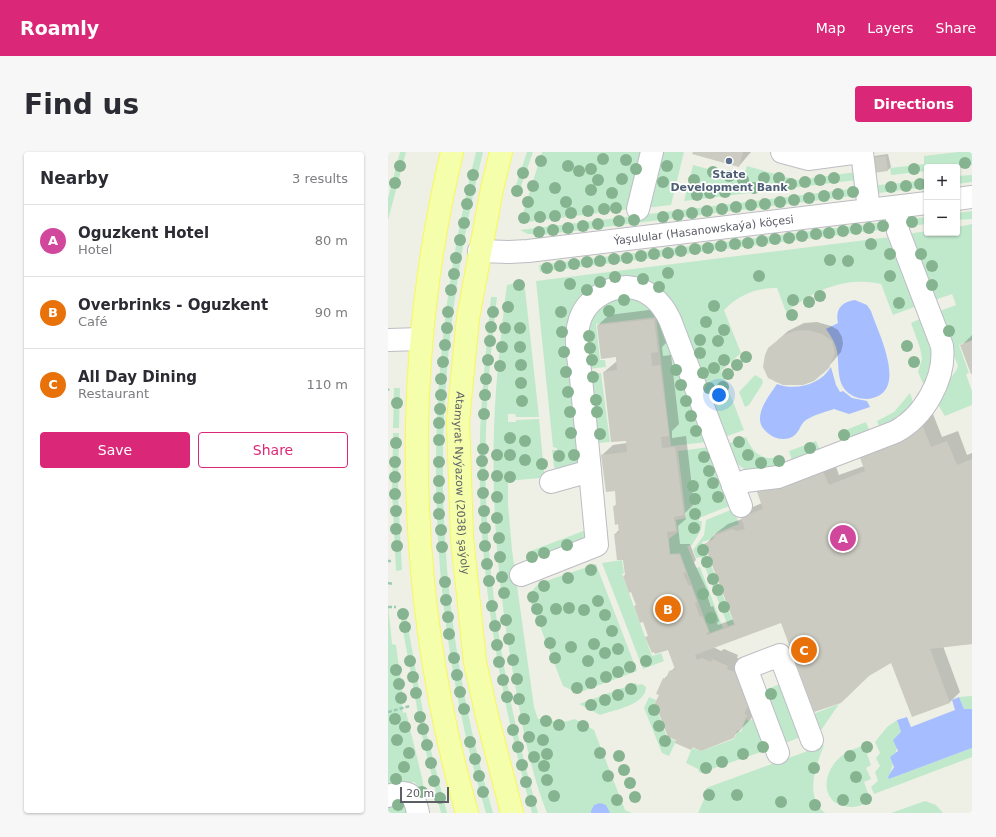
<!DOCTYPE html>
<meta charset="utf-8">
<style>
:root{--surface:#fff;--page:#f7f7f7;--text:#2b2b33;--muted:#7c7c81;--line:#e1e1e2;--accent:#db2777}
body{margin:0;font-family:"DejaVu Sans",sans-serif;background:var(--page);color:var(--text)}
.controls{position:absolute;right:12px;top:12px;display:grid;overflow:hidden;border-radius:4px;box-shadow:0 1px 3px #0004}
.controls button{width:36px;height:36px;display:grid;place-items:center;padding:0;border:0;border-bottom:1px solid var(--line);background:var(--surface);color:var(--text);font:20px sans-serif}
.scale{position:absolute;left:12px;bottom:10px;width:49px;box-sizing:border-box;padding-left:4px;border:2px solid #5c5e66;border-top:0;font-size:11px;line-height:14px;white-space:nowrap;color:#5c5e66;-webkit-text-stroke:3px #fff;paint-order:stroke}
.you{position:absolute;left:331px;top:243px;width:14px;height:14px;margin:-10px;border:3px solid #fff;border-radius:50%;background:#1a73e8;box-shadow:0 0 0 6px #1a73e833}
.badge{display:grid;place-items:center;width:26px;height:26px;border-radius:50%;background:var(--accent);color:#fff;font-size:13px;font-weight:700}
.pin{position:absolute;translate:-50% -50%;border:2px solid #fff;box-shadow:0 1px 4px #0006}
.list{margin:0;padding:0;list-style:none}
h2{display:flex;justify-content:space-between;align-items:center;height:52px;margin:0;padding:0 16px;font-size:17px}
h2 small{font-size:13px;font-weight:400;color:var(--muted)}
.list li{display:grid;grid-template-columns:26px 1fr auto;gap:12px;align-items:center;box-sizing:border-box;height:72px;padding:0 16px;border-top:1px solid var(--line)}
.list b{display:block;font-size:15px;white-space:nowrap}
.list p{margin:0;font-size:13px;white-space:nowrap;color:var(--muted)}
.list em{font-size:13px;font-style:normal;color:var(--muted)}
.actions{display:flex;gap:8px;padding:12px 16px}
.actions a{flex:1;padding:9px 0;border:1px solid var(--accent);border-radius:4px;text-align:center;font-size:14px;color:var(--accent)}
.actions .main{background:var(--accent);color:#fff}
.map{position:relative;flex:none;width:584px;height:661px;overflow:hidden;border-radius:4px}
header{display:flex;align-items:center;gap:24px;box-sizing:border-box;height:56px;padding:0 20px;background:var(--accent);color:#fff}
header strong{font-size:19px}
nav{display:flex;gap:22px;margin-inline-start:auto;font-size:14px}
.intro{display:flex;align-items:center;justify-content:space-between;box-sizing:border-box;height:96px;padding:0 24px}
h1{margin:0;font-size:28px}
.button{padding:10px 18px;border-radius:4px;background:var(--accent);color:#fff;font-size:14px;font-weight:700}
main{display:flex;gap:24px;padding:0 24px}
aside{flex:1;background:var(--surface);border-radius:4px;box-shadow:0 1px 3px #0004}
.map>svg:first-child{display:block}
.green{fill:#c0e9cc}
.water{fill:#a6beff}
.shadow{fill:#0003}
.building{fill:#cbcbc1}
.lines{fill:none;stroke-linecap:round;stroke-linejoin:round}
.minor-casing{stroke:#bcbdc4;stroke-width:24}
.major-casing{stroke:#f8f954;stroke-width:24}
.path{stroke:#98cab4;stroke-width:2.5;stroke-dasharray:4 2;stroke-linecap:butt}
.minor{stroke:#fff;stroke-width:22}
.major{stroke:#f5ffab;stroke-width:22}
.tree{fill:#86b490}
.service-dot{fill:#5c6f8a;stroke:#fff;stroke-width:1.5}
.labels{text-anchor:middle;stroke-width:3.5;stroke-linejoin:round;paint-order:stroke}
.service-label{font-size:11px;font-weight:bold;fill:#4e5e75;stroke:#fff}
.street-label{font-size:11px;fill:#5c5e66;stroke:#fff}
</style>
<header>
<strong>Roamly</strong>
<nav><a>Map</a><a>Layers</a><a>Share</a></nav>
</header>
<div class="intro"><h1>Find us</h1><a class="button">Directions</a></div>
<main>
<aside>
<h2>Nearby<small>3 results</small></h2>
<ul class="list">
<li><span class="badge" style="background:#d1479c">A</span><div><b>Oguzkent Hotel</b><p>Hotel</p></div><em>80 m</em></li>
<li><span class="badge" style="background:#e8710a">B</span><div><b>Overbrinks - Oguzkent</b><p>Café</p></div><em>90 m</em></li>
<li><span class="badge" style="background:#e8710a">C</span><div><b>All Day Dining</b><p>Restaurant</p></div><em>110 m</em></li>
</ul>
<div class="actions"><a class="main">Save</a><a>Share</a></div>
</aside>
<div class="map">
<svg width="584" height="661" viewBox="0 0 584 661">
<rect width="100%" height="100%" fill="#eff0e5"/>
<path class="green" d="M12 0H18L0 68V46Z
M88 0H95C40 225 40 438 105 661H98C33 444 33 219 88 0Z
M139 0H145L130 43 125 42Z
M154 0H257L242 57 132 71Z
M271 0H296L283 53 257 56Z
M570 0H584V13L539 15V19L503 23 502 16 536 12V4Z
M305 13 355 26 359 14 409 28 468 20 469 28 296 49Z
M584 23V30L569 32V24Z
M539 28V35L491 41 483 34Z
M470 36 467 42 464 44 153 83 140 82 132 78Z
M584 59V67L569 68V61Z
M539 65V72L523 74 522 67Z
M495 70 498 72 500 77 152 120 151 113Z
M584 72V188L571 193 581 221 578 222 584 239V253L557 264 549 251 559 230 568 219 570 214 549 160 568 153 564 142 544 149 519 82 539 79V81H569V75Z
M502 85 529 154 505 163 493 132C457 124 427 138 398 160L389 136C367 136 351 143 336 158L353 201 333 219 356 278 334 286 280 148 201 141 191 310 175 318H169L166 315 164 298H169V296L165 295 148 129Z
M135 129 137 137 151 265H128L127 262H120V270H128V268L151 267 156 319V323L152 326 120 329V352L124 398 146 555 150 567H159L172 571 187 567 206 578 237 658 244 661H159C143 621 134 575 127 532 109 435 101 336 108 238 110 207 114 177 117 147L119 133Z
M103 145H109C104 190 99 236 98 281 94 410 115 537 150 661H144C110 537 88 410 92 281 94 235 99 190 103 145Z
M228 145 248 146 266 157 320 290 283 294 268 165 208 172 212 208H217L218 215 200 217 197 185 206 157Z
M534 166 546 201 537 236 530 220 534 207 532 196 523 171Z
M213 221 222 290 209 291 201 222Z
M367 223 374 227 375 231 361 253 357 255 351 240Z
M6 236H12L11 276H5Z
M522 241 526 253 492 278 489 269 506 260Z
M478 270 483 282 455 293 450 281Z
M5 281H11L10 340 14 418 8 419 4 340Z
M358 285C365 302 375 309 393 305L396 314C362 319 355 327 337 293Z
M428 289 433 301 405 312 401 299Z
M322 295 344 353 311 366V369H314L313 378 304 393 299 394 308 416 312 415 335 476 322 481 292 401 282 402 281 387 290 380 288 368 298 366 290 299Z
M345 357 351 372 326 382 324 387 314 390 346 472 340 474 313 405 308 406 305 398 316 383 318 368Z
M198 378 200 390 138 412 140 400Z
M234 408 236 421 234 422 264 504 273 501 276 509 255 517 214 411Z
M208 412 249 519 190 541 175 534 143 451C141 442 145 436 152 431Z
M0 452 4 492 8 493 16 551 14 552 15 561 18 560 34 626 40 661H35L30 634 26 630 0 637Z
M17 457 39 583 59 661H53L34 584 12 462Z
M248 531 249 533 254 532 258 535C258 553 226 558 212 563L191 552Z
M394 531 415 584 395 592 375 539Z
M584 544V557H576L571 545Z
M261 545 268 548 267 552 279 585 288 589 281 604 274 601 256 556Z
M451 552 434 577 429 579 425 562Z
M367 566 379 598 312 621 310 617 298 611 304 596 313 599 346 587 350 579 353 580 358 567 361 569Z
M509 568 513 580 501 627 584 596V605L486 642 483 635 490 629 487 620 492 614 488 606 492 601 487 590 499 575Z
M482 591 484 597 479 602 483 613 478 616 483 627 476 630 483 649C478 651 471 655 466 655 433 656 432 624 451 606 460 598 471 595 482 591Z
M436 593C428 614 416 644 437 661H310L319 640 318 636Z
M537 649 548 653 555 661H503Z
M18 652 25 661H0V653Z"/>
<path class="water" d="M467 148 479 153 483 159C490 181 523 243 479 247 469 247 460 243 455 235 449 225 451 210 449 199 447 190 443 184 438 177L450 171C447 158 453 150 467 148Z
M443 215 448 233 452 240 455 239 464 246 479 249 482 255 461 262 446 257C437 260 426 263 418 268 411 273 412 282 402 286 395 288 387 287 381 282 361 268 379 247 389 232 408 239 432 233 443 215Z
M571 545 576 557H584V596L501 627 500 625 506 615 502 605 510 599 505 588 513 580 509 568 519 565 523 575 567 558 564 548Z
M212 651 218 653 222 661H203V659L206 653Z"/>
<path class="shadow" d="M306 0H363L351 14Z
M500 2 503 15 500 18 486 20 484 7 486 4Z
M277 156 281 188 274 195 275 204 283 203 291 272 284 279V286L298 284 306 352 297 361 298 367 290 374 292 392H302L308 408 306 410 319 438 318 440 323 455 325 454 331 469 329 471 330 473 346 467 318 392 328 381 340 372 354 367 365 355 374 351 446 309 451 323 476 314 473 306 484 295 521 278 545 262 554 285 570 279 579 303 584 301V492L555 494 572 540 561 551 504 510 393 470 325 495 333 499 336 497 350 503 349 506 358 510 369 552 363 567 345 585 305 595 303 597 290 588 272 543 276 527 287 515 280 497 259 485 261 483 238 422 236 406 227 382 232 377 226 355 229 351 228 338 214 303 225 293 239 291 216 220 229 209 228 204 210 173 221 163Z
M429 170 443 174 450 178 454 185 455 192 453 200 435 221 420 230 402 233 388 230 378 222 390 188 400 179 416 171Z
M584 183V221L573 194Z"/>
<path class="building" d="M305 0H355L351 15 304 2Z
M498 4 500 19 485 21 483 6Z
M266 167 270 200 263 201 264 214 272 213 281 284 273 285 274 296 287 295 296 363 286 365 288 379 279 380 282 402 292 403 298 420 295 421 301 434 303 433 309 450 307 451 312 465 314 464 321 480 318 481 319 483 347 473 316 392 325 388 328 383 344 377 349 379 357 377 353 365 375 357 367 334 435 319 441 333 477 319 472 306 497 294 534 272 543 295 559 289 569 313 584 307V492L542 497 562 551 524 565 503 511 481 524 453 551 426 560 393 471 307 503 309 508 314 506 323 510 324 507 340 514 339 517 347 520 360 554 356 562 359 563 352 579 349 578 346 586 313 599 304 595 303 598 287 591 288 588 280 585 267 551 271 543 268 542 275 526 278 527 281 519 287 517 280 498 267 502 266 500 264 501 257 485 260 484 255 470 252 471 246 454 248 453 243 440 241 441 235 424 237 423 235 408H229L226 382 231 381 230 372 227 373 225 354H228L227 339 218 340 213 303 239 300 238 289 223 290 215 220 229 218 228 205 213 207 209 173Z
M420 178 434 182 444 189 447 201 441 216 426 229 415 233H395L380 226 375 215 377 203 380 196 396 183 407 179Z
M584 189V222H583L572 193Z"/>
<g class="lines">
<defs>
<g id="minor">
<path d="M394 0 420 7 472 0"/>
<path d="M474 0 481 58"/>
<path d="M569 47 584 45"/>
<path d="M250 57 264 0"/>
<path id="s1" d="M91 99 121 100 140 99 539 51"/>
<path d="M0 188 33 187"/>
<path d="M202 319C199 288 196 257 193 226 191 208 186 188 191 171 196 150 217 135 239 135 260 136 274 151 282 168L353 354"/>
<path d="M345 334 358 329 390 325 507 280C536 265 558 226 554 194L510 79 508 55"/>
<path d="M133 423 209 393 202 319 163 330"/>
<path d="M390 601 358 516 392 503 424 588"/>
<path d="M0 644C20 638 26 640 30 661"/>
</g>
<g id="major">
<path d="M64 0C12 217 18 447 79 661"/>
<path id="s2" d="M113 0 104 37 80 166 70 269 74 385 87 510 99 564 124 661"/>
</g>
</defs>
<use href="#minor" class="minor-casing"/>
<use href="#major" class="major-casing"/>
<path class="path" d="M0 238 1 237
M0 409H3
M0 431 5 432
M0 455H8
M0 560 22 554"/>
<use href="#minor" class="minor"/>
<use href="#major" class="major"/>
</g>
<g class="tree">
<circle cx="215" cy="7" r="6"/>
<circle cx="238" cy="8" r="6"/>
<circle cx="153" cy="9" r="6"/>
<circle cx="577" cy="11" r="6"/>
<circle cx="12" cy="14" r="6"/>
<circle cx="180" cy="14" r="6"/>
<circle cx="279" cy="14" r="6"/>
<circle cx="203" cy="17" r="6"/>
<circle cx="248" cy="17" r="6"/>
<circle cx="526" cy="17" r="6"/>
<circle cx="191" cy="19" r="6"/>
<circle cx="325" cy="20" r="6"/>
<circle cx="135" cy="21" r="6"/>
<circle cx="85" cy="23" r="6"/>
<circle cx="341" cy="24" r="6"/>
<circle cx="376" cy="26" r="6"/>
<circle cx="391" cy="26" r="6"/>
<circle cx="446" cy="26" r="6"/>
<circle cx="234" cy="27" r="6"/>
<circle cx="210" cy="28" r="6"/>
<circle cx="306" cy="28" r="6"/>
<circle cx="355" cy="28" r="6"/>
<circle cx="432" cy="28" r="6"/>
<circle cx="275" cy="30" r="6"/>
<circle cx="417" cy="30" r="6"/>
<circle cx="7" cy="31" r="6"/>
<circle cx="403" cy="32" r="6"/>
<circle cx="532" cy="32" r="6"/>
<circle cx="145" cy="34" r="6"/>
<circle cx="518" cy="34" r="6"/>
<circle cx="503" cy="35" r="6"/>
<circle cx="167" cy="36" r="6"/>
<circle cx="366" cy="36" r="6"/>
<circle cx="82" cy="38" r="6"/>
<circle cx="203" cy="38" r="6"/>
<circle cx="129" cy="39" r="6"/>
<circle cx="337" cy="40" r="6"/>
<circle cx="465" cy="40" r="6"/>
<circle cx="224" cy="41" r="6"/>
<circle cx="322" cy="41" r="6"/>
<circle cx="450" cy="42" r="6"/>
<circle cx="309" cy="43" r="6"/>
<circle cx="436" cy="44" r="6"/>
<circle cx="421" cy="46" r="6"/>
<circle cx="406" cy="48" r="6"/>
<circle cx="140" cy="50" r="6"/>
<circle cx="178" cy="50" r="6"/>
<circle cx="392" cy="50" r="6"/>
<circle cx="79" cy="52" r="6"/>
<circle cx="377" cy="52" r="6"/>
<circle cx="363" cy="53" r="6"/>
<circle cx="348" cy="55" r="6"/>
<circle cx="228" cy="56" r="6"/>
<circle cx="216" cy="57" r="6"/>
<circle cx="334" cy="57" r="6"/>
<circle cx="200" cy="59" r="6"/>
<circle cx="319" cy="59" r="6"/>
<circle cx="183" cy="61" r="6"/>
<circle cx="304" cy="61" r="6"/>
<circle cx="290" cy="63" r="6"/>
<circle cx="167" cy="64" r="6"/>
<circle cx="152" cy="65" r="6"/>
<circle cx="275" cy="65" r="6"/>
<circle cx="136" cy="66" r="6"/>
<circle cx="246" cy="68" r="6"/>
<circle cx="231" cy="69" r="6"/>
<circle cx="524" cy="70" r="6"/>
<circle cx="76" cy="71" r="6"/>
<circle cx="210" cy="72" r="6"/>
<circle cx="195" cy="74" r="6"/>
<circle cx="495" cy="74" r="6"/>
<circle cx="180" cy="76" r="6"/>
<circle cx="481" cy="76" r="6"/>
<circle cx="468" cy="77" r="6"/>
<circle cx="165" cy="78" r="6"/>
<circle cx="455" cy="79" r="6"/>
<circle cx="151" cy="80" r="6"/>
<circle cx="441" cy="81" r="6"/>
<circle cx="428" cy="82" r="6"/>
<circle cx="414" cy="84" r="6"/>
<circle cx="401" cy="86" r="6"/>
<circle cx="387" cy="87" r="6"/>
<circle cx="72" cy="88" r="6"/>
<circle cx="374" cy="89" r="6"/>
<circle cx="360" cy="91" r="6"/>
<circle cx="347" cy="92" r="6"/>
<circle cx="483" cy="92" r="6"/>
<circle cx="333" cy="94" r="6"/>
<circle cx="320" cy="96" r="6"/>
<circle cx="307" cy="97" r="6"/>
<circle cx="293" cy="99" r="6"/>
<circle cx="280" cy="101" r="6"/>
<circle cx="266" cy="102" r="6"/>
<circle cx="502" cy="102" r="6"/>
<circle cx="533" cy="102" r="6"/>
<circle cx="253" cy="104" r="6"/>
<circle cx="68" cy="106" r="6"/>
<circle cx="239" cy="106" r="6"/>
<circle cx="226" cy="107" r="6"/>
<circle cx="442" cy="108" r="6"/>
<circle cx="212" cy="109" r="6"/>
<circle cx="460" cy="109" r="6"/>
<circle cx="199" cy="110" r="6"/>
<circle cx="186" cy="112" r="6"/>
<circle cx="172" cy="114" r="6"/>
<circle cx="544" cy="114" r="6"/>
<circle cx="159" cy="116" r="6"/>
<circle cx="280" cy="121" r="6"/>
<circle cx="66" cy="122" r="6"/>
<circle cx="371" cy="124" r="6"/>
<circle cx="502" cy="124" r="6"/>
<circle cx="227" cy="125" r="6"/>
<circle cx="255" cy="127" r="6"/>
<circle cx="212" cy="130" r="6"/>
<circle cx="182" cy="132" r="6"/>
<circle cx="131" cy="133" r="6"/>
<circle cx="544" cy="133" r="6"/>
<circle cx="271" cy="135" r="6"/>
<circle cx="63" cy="138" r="6"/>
<circle cx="199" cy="138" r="6"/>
<circle cx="432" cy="144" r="6"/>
<circle cx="236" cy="148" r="6"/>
<circle cx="405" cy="148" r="6"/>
<circle cx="421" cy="150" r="6"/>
<circle cx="511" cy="151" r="6"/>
<circle cx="326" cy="154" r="6"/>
<circle cx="120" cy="155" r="6"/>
<circle cx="221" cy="159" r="6"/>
<circle cx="60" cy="160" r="6"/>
<circle cx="105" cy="160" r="6"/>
<circle cx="173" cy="160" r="6"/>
<circle cx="404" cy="163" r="6"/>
<circle cx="318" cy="170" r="6"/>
<circle cx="103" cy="175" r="6"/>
<circle cx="59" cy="176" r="6"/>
<circle cx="117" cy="176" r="6"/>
<circle cx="132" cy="176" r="6"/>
<circle cx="336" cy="178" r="6"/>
<circle cx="561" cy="179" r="6"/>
<circle cx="174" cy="180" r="6"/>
<circle cx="201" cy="184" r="6"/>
<circle cx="312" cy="188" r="6"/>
<circle cx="102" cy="189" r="6"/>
<circle cx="330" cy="189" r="6"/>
<circle cx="57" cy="193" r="6"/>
<circle cx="519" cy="194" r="6"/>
<circle cx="114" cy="195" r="6"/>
<circle cx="132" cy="195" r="6"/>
<circle cx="202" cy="196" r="6"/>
<circle cx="176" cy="200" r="6"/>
<circle cx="312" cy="201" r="6"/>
<circle cx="358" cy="205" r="6"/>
<circle cx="100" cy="208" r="6"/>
<circle cx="204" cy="208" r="6"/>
<circle cx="336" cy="208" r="6"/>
<circle cx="55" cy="210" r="6"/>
<circle cx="526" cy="210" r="6"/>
<circle cx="133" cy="213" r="6"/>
<circle cx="349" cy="213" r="6"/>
<circle cx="112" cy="214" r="6"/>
<circle cx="326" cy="216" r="6"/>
<circle cx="288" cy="218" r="6"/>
<circle cx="178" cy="220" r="6"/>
<circle cx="315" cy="221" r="6"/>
<circle cx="340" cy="222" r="6"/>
<circle cx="205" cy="225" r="6"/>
<circle cx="53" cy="227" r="6"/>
<circle cx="98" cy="227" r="6"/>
<circle cx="133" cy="231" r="6"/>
<circle cx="293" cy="233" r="6"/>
<circle cx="335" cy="235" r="6"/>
<circle cx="321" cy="236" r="6"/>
<circle cx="180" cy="240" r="6"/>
<circle cx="53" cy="243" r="6"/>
<circle cx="97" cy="243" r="6"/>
<circle cx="208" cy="248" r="6"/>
<circle cx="134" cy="249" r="6"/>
<circle cx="298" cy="249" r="6"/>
<circle cx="9" cy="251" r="6"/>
<circle cx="52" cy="257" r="6"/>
<circle cx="182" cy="260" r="6"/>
<circle cx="209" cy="260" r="6"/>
<circle cx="96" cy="262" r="6"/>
<circle cx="303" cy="264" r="6"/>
<circle cx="51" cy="271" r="6"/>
<circle cx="308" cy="279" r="6"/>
<circle cx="183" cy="281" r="6"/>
<circle cx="212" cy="282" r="6"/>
<circle cx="456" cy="283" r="6"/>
<circle cx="122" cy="286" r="6"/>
<circle cx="51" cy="288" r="6"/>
<circle cx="137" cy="289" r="6"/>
<circle cx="351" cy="290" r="6"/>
<circle cx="8" cy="291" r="6"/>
<circle cx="422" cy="296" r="6"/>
<circle cx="95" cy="297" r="6"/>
<circle cx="109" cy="303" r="6"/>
<circle cx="122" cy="303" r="6"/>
<circle cx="186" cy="303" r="6"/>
<circle cx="360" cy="303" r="6"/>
<circle cx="171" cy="304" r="6"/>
<circle cx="316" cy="305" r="6"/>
<circle cx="137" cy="308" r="6"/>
<circle cx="94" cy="309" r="6"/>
<circle cx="391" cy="309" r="6"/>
<circle cx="7" cy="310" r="6"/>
<circle cx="51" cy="310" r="6"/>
<circle cx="373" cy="311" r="6"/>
<circle cx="154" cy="312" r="6"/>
<circle cx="321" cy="319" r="6"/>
<circle cx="95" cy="323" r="6"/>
<circle cx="109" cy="324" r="6"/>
<circle cx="7" cy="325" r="6"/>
<circle cx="122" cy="325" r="6"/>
<circle cx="51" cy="329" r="6"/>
<circle cx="325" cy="331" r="6"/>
<circle cx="305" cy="334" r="6"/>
<circle cx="95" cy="341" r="6"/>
<circle cx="7" cy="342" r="6"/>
<circle cx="109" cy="345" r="6"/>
<circle cx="330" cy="345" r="6"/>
<circle cx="51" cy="346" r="6"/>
<circle cx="307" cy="347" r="6"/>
<circle cx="8" cy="359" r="6"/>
<circle cx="96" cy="359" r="6"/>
<circle cx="51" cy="362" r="6"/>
<circle cx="307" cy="362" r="6"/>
<circle cx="109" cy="366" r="6"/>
<circle cx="97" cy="376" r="6"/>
<circle cx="306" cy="376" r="6"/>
<circle cx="8" cy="377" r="6"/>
<circle cx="53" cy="378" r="6"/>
<circle cx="111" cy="386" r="6"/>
<circle cx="179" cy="393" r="6"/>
<circle cx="9" cy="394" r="6"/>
<circle cx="97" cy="394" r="6"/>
<circle cx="54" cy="395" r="6"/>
<circle cx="315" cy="398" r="6"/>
<circle cx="156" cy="401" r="6"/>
<circle cx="112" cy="405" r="6"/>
<circle cx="144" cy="405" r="6"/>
<circle cx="319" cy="410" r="6"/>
<circle cx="99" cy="412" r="6"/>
<circle cx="203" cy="418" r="6"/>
<circle cx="114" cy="425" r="6"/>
<circle cx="180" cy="426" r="6"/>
<circle cx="325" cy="427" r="6"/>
<circle cx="101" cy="429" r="6"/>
<circle cx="57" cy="430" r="6"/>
<circle cx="156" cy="434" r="6"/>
<circle cx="330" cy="438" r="6"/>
<circle cx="116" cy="441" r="6"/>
<circle cx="315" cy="442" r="6"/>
<circle cx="145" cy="445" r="6"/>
<circle cx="58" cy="448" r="6"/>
<circle cx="210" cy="449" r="6"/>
<circle cx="104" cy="454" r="6"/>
<circle cx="336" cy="455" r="6"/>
<circle cx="181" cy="456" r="6"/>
<circle cx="149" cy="457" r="6"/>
<circle cx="168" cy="457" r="6"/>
<circle cx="196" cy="458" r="6"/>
<circle cx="15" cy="462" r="6"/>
<circle cx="217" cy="463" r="6"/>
<circle cx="60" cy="465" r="6"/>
<circle cx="323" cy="466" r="6"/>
<circle cx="118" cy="468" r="6"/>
<circle cx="153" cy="469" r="6"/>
<circle cx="107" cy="474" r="6"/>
<circle cx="17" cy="475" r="6"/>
<circle cx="224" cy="479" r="6"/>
<circle cx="61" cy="482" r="6"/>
<circle cx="121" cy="487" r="6"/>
<circle cx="162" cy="491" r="6"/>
<circle cx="206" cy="492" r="6"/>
<circle cx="109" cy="493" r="6"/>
<circle cx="183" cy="495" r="6"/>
<circle cx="230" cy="497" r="6"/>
<circle cx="217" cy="501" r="6"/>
<circle cx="66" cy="506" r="6"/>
<circle cx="167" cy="506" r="6"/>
<circle cx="125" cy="508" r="6"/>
<circle cx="22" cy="509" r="6"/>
<circle cx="200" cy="509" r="6"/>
<circle cx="258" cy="509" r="6"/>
<circle cx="111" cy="510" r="6"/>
<circle cx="242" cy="515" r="6"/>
<circle cx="8" cy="518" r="6"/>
<circle cx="230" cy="520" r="6"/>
<circle cx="69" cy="523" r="6"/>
<circle cx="25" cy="525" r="6"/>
<circle cx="218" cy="525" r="6"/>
<circle cx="129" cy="527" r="6"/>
<circle cx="115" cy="528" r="6"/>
<circle cx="203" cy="531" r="6"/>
<circle cx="11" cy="532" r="6"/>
<circle cx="189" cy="536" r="6"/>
<circle cx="243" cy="537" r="6"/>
<circle cx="72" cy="540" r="6"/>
<circle cx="28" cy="541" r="6"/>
<circle cx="383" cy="542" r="6"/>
<circle cx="230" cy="543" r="6"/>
<circle cx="119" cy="545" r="6"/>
<circle cx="13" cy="546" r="6"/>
<circle cx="131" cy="547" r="6"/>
<circle cx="217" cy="548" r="6"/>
<circle cx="203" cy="553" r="6"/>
<circle cx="76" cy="557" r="6"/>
<circle cx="266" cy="558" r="6"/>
<circle cx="32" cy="565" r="6"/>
<circle cx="7" cy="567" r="6"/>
<circle cx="136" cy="567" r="6"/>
<circle cx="158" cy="569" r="6"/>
<circle cx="171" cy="573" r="6"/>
<circle cx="195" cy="574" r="6"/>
<circle cx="271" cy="574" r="6"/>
<circle cx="17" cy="575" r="6"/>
<circle cx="35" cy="577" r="6"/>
<circle cx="125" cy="578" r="6"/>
<circle cx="141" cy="585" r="6"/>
<circle cx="9" cy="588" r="6"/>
<circle cx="155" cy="588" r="6"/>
<circle cx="277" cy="589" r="6"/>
<circle cx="82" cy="590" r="6"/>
<circle cx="39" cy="593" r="6"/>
<circle cx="130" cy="595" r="6"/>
<circle cx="375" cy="595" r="6"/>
<circle cx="479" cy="595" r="6"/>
<circle cx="21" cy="601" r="6"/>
<circle cx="212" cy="601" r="6"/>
<circle cx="159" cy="602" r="6"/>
<circle cx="355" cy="602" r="6"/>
<circle cx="231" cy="604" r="6"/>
<circle cx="462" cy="604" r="6"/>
<circle cx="146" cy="605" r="6"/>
<circle cx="87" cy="607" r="6"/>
<circle cx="334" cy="610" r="6"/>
<circle cx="43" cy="611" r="6"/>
<circle cx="134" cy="613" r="6"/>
<circle cx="156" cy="614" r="6"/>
<circle cx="16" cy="615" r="6"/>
<circle cx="318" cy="616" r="6"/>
<circle cx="426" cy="616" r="6"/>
<circle cx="236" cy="618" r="6"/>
<circle cx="91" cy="624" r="6"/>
<circle cx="220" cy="624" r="6"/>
<circle cx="468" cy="625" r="6"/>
<circle cx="8" cy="627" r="6"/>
<circle cx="159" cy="628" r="6"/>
<circle cx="46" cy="629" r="6"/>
<circle cx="138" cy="630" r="6"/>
<circle cx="242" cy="631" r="6"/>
<circle cx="34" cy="640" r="6"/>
<circle cx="95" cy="640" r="6"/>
<circle cx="321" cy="643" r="6"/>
<circle cx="349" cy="643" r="6"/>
<circle cx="166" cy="644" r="6"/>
<circle cx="247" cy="645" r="6"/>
<circle cx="52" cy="646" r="6"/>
<circle cx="478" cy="647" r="6"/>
<circle cx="229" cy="648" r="6"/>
<circle cx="455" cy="648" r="6"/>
<circle cx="143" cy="649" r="6"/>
<circle cx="393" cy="650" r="6"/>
<circle cx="10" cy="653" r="6"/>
<circle cx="427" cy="653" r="6"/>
</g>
<circle class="service-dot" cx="341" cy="9" r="4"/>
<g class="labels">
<g class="service-label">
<text x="341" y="26">State<tspan x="341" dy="13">Development Bank</tspan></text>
</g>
<g class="street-label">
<text dy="4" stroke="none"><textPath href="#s1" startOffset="226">Ýaşulular (Hasanowskaýa) köçesi</textPath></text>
<text dy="4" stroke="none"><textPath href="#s2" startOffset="335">Atamyrat Nyýazow (2038) şaýoly</textPath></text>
</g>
</g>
</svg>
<div class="controls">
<button>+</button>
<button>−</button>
</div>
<div class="scale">20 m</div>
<div class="you"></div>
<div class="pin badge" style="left:455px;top:386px;background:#d1479c">A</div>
<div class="pin badge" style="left:280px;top:457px;background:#e8710a">B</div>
<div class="pin badge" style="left:416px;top:498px;background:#e8710a">C</div>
</div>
</main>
